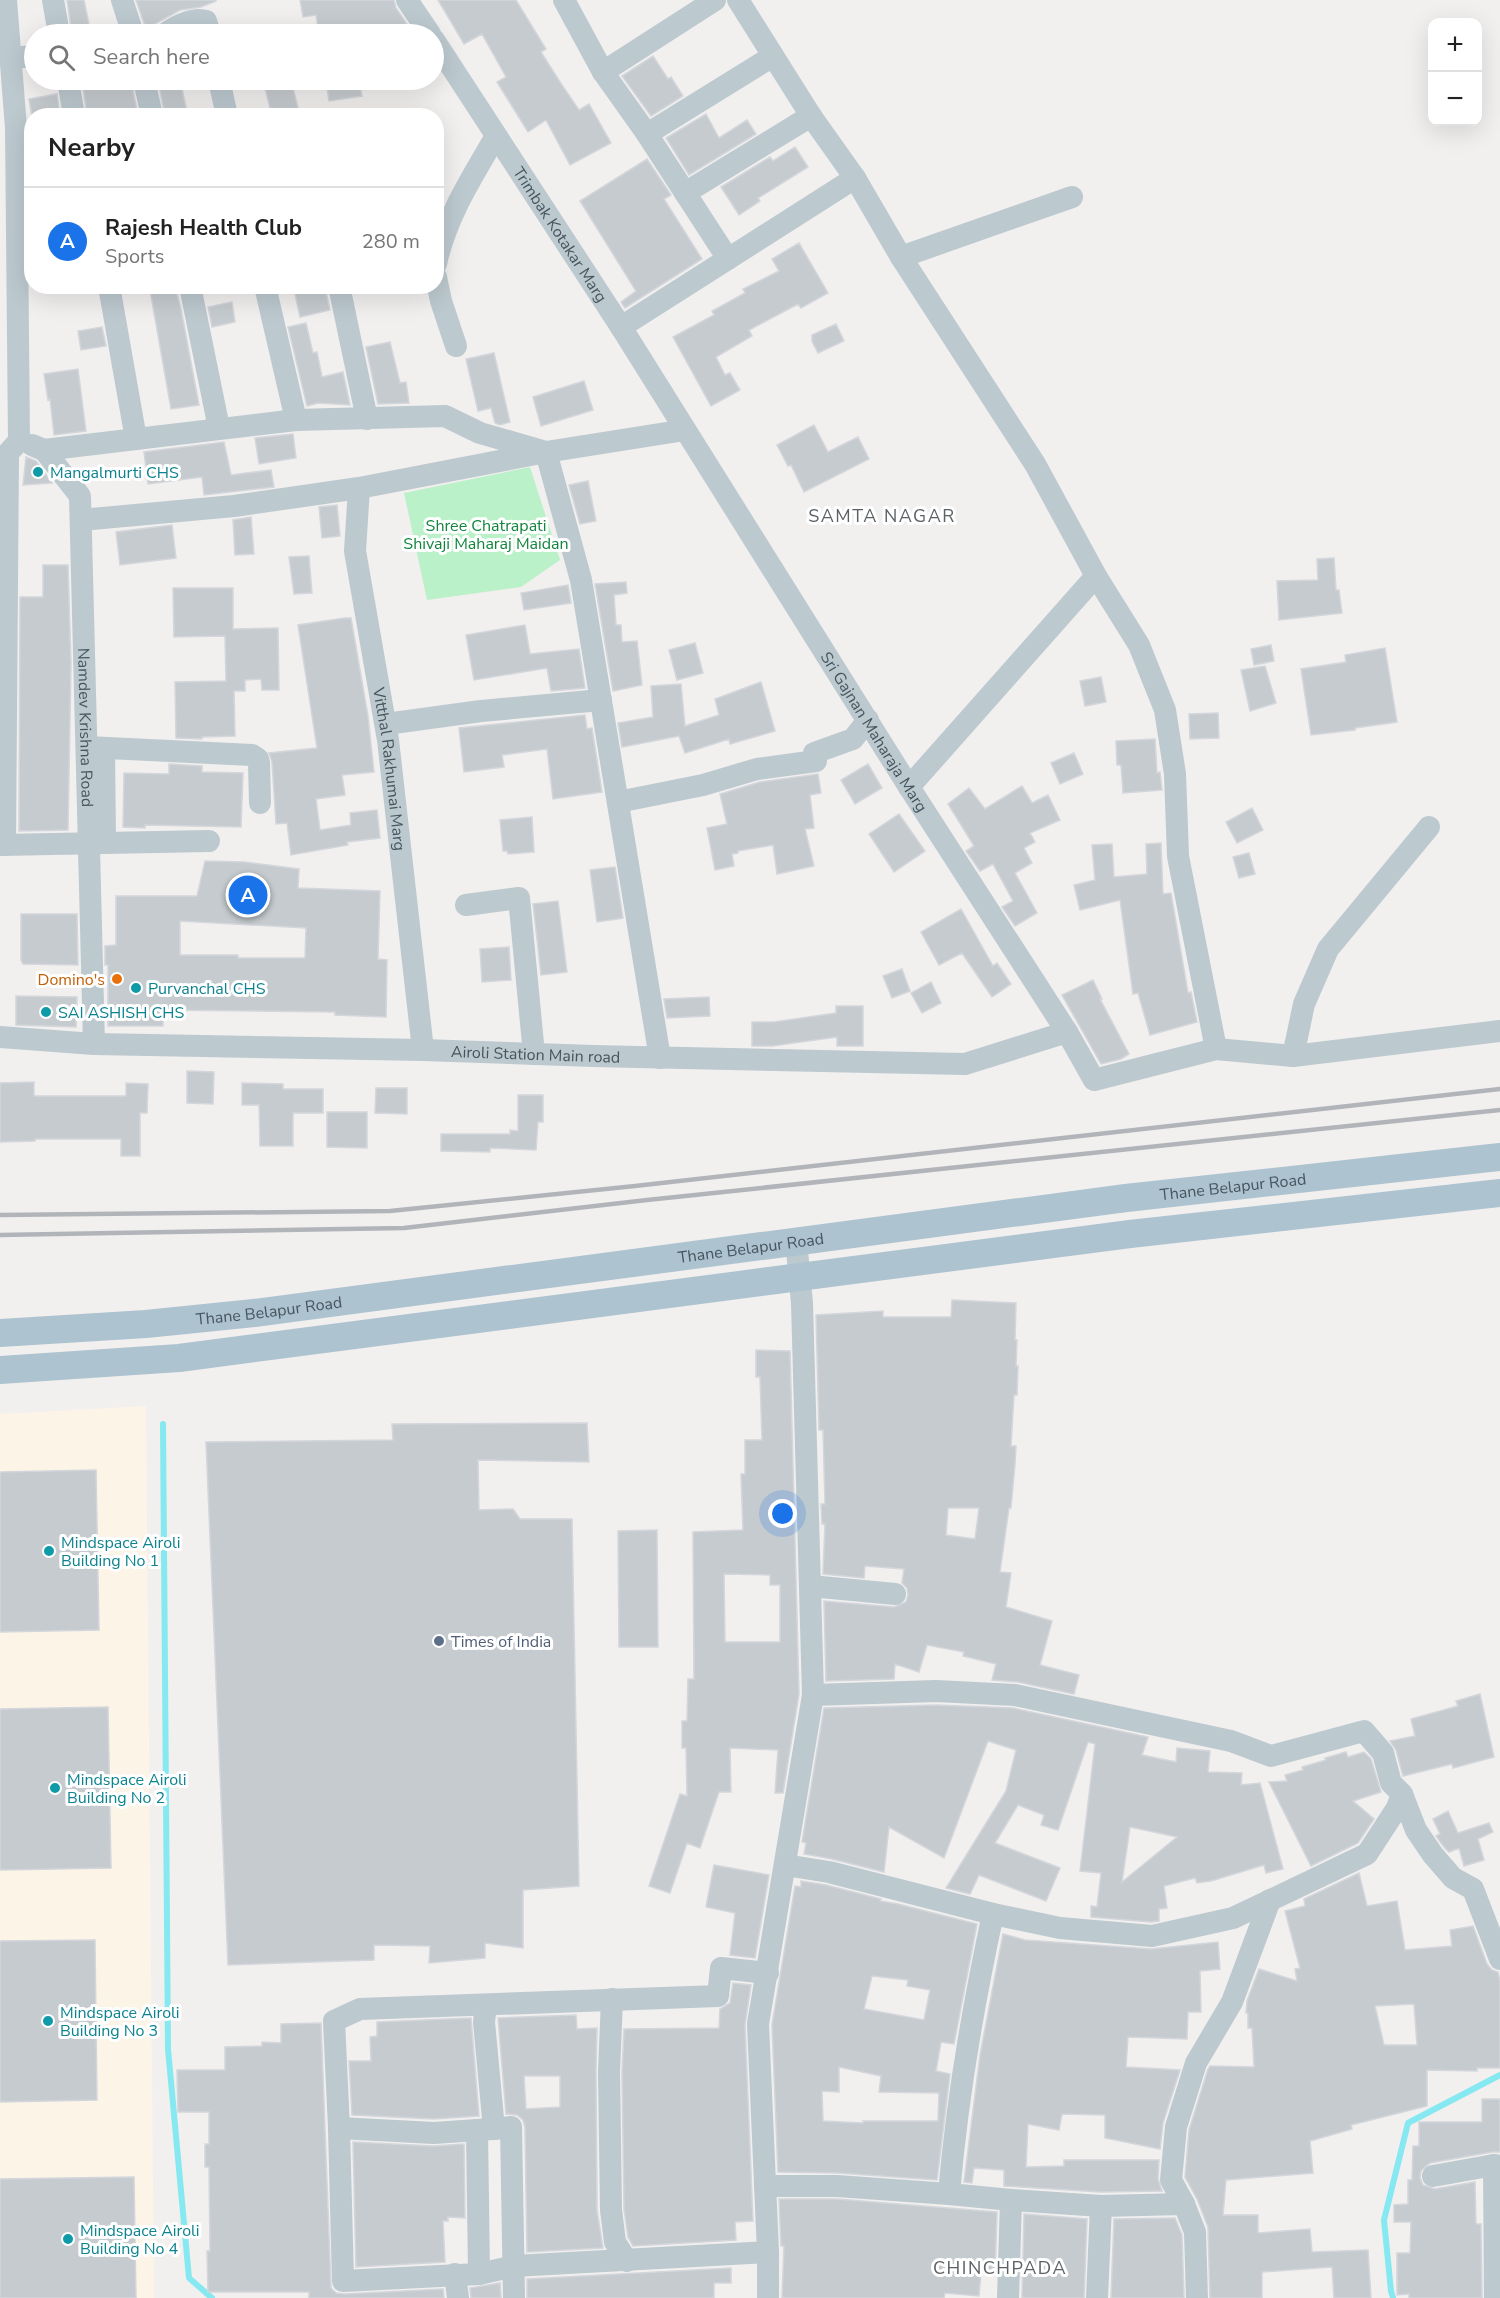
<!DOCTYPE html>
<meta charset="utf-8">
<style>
:root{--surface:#fff;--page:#f2f2f2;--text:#222;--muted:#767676;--line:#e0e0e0;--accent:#1a73e8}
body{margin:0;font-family:"Nunito Sans",sans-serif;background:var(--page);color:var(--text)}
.controls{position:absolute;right:18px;top:18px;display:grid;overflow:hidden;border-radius:12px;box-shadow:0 6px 24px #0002}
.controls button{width:54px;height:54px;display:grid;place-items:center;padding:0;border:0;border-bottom:2px solid var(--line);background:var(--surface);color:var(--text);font:30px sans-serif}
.you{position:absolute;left:783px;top:1514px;width:21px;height:21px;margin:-15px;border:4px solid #fff;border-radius:50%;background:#1a73e8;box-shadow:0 0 0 9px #1a73e833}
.badge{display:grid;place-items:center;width:39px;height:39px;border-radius:50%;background:var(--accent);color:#fff;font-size:20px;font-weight:700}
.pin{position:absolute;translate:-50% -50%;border:3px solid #fff;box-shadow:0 2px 6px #0006}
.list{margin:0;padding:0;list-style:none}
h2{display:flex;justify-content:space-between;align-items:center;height:78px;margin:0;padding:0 24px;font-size:26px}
h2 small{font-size:20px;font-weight:400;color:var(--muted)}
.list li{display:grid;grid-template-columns:39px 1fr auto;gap:18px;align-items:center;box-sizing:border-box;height:108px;padding:0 24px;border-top:2px solid var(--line)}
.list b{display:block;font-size:22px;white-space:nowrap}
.list p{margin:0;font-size:20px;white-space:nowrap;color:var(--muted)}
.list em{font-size:20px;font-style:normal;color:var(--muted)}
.icon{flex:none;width:33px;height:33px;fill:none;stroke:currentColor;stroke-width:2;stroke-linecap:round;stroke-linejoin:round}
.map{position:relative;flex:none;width:1500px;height:2298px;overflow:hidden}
.search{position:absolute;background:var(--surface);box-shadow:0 6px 24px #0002;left:24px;top:24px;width:420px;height:66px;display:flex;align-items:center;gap:15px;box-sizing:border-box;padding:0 21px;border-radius:33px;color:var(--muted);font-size:22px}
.panel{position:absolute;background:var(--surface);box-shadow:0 6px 24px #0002;left:24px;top:108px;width:420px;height:186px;border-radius:24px}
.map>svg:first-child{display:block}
.commercial{fill:#fdf4e8}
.green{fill:#bbf1c9}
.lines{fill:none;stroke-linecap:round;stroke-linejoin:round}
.stream{stroke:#86e8f1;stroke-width:6}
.building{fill:#c6cbcf;stroke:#d3d6db;stroke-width:1.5;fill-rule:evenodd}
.minor{stroke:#bcc9cf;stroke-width:22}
.major{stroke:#adc3cf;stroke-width:28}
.rail{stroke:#b1b5ba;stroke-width:4.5}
.culture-dot{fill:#0f9aa8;stroke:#fff;stroke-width:2}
.food-dot{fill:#e8710a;stroke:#fff;stroke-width:2}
.service-dot{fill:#5c6f8a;stroke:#fff;stroke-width:2}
.labels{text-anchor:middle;stroke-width:6;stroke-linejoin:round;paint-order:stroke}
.street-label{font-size:16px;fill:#46555e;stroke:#fff}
.culture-label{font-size:16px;fill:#0d838f;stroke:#fff;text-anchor:start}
.park-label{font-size:16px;fill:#12843c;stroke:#fff}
.food-label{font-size:16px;fill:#c56008;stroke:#fff;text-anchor:end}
.service-label{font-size:16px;fill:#4e5e75;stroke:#fff;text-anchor:start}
.neighbourhood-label{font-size:18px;letter-spacing:1.5px;fill:#5b6164;stroke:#fff}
</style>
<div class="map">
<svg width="1500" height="2298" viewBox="0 0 1500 2298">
<rect width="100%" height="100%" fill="#f2efef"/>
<path class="commercial" d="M146 1406 154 2298H0V1414Z"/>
<path class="green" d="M530 467 560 560 521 587 427 600 404 493Z"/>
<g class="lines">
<path class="stream" d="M163 1424 168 2049 189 2278 212 2298
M1393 2298 1391 2291 1384 2220 1408 2123 1500 2075"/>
</g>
<path class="building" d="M67 0H84L91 34H72Z
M136 0H216V1L201 7 180 10 146 29Z
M300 0H394L396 8 407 24 382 28 383 34H319L316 15 303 17Z
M438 0H516L546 49 541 52 562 85 579 110 589 104 611 143 570 165 546 120 528 132 497 82 506 77 482 34 464 44Z
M653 56 668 79 671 77 683 96 651 116 622 76Z
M82 80H131L138 116H87Z
M158 80H180L188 116H165Z
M263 80H291L300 116H272Z
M326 80H359L362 96 329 101Z
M57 94 60 116H32L29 99Z
M706 114 719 138 747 120 756 134 689 175 666 138Z
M795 147 808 167 758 198 760 201 739 215 721 187 770 157 773 161Z
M647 159 671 195 664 199 702 259 625 308 621 302 636 291 580 201Z
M799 243 828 293 801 308 798 304 749 330 752 336 716 357 725 375 730 373 740 390 711 406 673 337 714 315 712 311 745 293 743 289 779 271 772 259Z
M169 286H175L181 309 199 405 171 409 150 290Z
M325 287 330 310 300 317 295 294Z
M232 302 235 322 212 327 208 307Z
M306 323 313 353 317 352 322 377 343 372 350 405 318 403 307 406 288 327Z
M836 324 844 341 818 353 812 341V335Z
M102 327 106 346 81 350 78 331Z
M390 342 400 383 406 382 409 403 378 404 366 347Z
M494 353 510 422 500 425 495 423 491 408 478 411 466 359Z
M78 369 86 431 54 435 50 399 48 400 44 374Z
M584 381 593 410 541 426 533 397Z
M814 425 828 452 858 437 869 459 804 492 791 465 788 466 777 445Z
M293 434 296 458 259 464 255 438Z
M224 442 231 475 271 470 274 487 204 495 202 477 148 484 144 452Z
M26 457 36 461 52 483 23 485Z
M588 481 596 521 580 524 569 485Z
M337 505 340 536 322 538 319 507Z
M251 517 254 554 235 555 233 520Z
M172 525 176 558 120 565 116 532Z
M309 556 312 593 294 594 289 557Z
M1334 558 1336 590H1339L1342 613 1279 620 1277 581 1318 580 1317 559Z
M43 565H68L71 664 68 830 19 831 20 597H43Z
M626 582 627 593 614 595 616 625H621L622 642 637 641 642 685 613 691 595 584Z
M568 585 571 603 524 610 521 593Z
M173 588H233V629L278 628 279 690H262L261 679 245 680V691H234L235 736 202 737V739L176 738 175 682 226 681 225 636 174 637Z
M345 618H351L368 716 374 772 342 775 345 795 316 799 320 830 351 825 350 813 377 810 380 838 347 842 348 845 291 855 287 823 276 824 272 762 269 753 317 748 298 625Z
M525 625 530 654 579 649 585 688 551 691 547 668 474 680 466 635Z
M695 643 703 673 677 680 669 650Z
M1271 645 1274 661 1254 665 1251 649Z
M1385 648 1397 722 1355 728V730L1311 735 1301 669 1346 662 1345 655Z
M1265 666 1276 703 1250 711 1241 670Z
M1101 677 1106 702 1085 706 1080 681Z
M761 682 775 731 730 744 729 739 685 753 679 736 622 747 618 723 653 717 651 686 681 684 685 726 719 715 715 699Z
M1218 713 1219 738 1190 739 1189 714Z
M585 715 587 729 592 728 602 792 553 799 547 749 502 755 504 767 464 772 459 728Z
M1155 739 1157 773 1160 772 1162 790 1123 793 1121 765H1117L1116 741Z
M1074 753 1083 774 1060 784 1051 763Z
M169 764 202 766V772L243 773 241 827 145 825V828L123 827 124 773 169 774Z
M868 764 882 788 855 804 841 780Z
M818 774 821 793 810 795 814 828 805 829 814 866 777 874 773 845 738 851V853L732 854 734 866 715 870 707 828 727 824 720 794 760 782Z
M1022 786 1032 803 1048 795 1060 820 1030 833 1035 842 1024 848 1032 863 1015 873 1037 913 1015 926 1002 907 1013 901 993 864 980 871 966 851 974 846 948 804 969 788 985 809Z
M1252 808 1263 830 1237 843 1226 822Z
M899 814 925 851 894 872 869 834Z
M532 817 534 852 508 854 507 851H503L500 820Z
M1161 843 1163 894 1171 893 1188 993 1191 992 1197 1022 1150 1035 1138 993 1133 994 1120 900 1080 910 1074 885 1095 880 1092 845 1112 844 1114 877 1147 874 1146 844Z
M1249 853 1255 874 1239 878 1233 857Z
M205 861 244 862 299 869 298 888 380 891 378 959 387 960 386 1017 335 1015V1012L163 1010V1026H108V965H105V946L116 945V896H197ZM180 921 306 928 305 958H238V955H180Z
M615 867 623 918 597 922 590 870Z
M558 901 567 972 541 975 533 904Z
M961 909 993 966 997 963 1011 984 992 997 962 953 939 965 921 932Z
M21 914H77L78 965 23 964 21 960Z
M509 947 511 980 482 982 480 949Z
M902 969 910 991 892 998 883 976Z
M1093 980 1102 999H1100L1129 1054 1121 1059 1101 1064 1062 995Z
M931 982 941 1003 922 1013 911 993Z
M16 996 77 997 76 1027 16 1025Z
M709 997 710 1016 667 1018 664 999Z
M836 1006H863V1046H837V1037L772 1046H752V1022H774L836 1013Z
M187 1071 214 1072 213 1104 187 1103Z
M34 1082V1096H126V1083L148 1084 147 1113H140V1156H121V1139H35V1141L0 1142V1083Z
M242 1083 283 1084V1089H323V1113H293V1146H260L259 1105H242Z
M376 1088H407V1114L375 1113Z
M518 1095H543V1122H538L536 1150 490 1148V1152L441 1151V1134H510V1130L518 1131Z
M327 1112H367V1148L327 1147Z
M952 1300 1016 1303 1015 1340H1017L1016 1366H1018L1017 1395H1014L1011 1446H1016L1015 1464 1011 1508H1009L1000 1572 1011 1573 1006 1607 1052 1621 1040 1665 1079 1675 1074 1694 1018 1682 992 1680 996 1664 963 1656 964 1652 927 1645 919 1672 895 1664 894 1679 826 1681 824 1601 894 1607 906 1602 908 1595 907 1588 902 1583 904 1569 865 1566 864 1578 823 1574 825 1524H822L821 1504H825L823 1430H819L816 1315 883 1311V1317H951ZM948 1508H979L975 1539 946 1535Z
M756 1350 790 1351 799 1694 783 1793H775L778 1750 730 1748 731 1792H719L700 1848 687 1843 670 1893 649 1886 680 1794 687 1796 686 1748H682V1721H687L688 1679H694L693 1532 743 1530 741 1474H745V1440H762L760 1377H756ZM724 1574 770 1575V1585H780V1642H725Z
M587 1423 589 1462 478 1460 479 1510 513 1509 520 1519H572L579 1886 523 1890V1948L485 1943V1958L429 1963 430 1946 374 1945V1960L228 1965 206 1442 393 1440 392 1424Z
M96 1470 99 1630 0 1632V1472Z
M657 1530 658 1647H619L618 1531Z
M1480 1694 1494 1757 1453 1768 1452 1764 1403 1776 1396 1750 1390 1741 1415 1736 1411 1719 1458 1706 1456 1701Z
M936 1705 1013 1708 1148 1737 1142 1755 1176 1762 1177 1748 1210 1751 1208 1772 1242 1773 1241 1785 1260 1783 1283 1869 1266 1873 1264 1865 1211 1881 1197 1883 1195 1878 1164 1886 1167 1908 1159 1909V1921L1151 1922 1091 1917V1906L1097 1907 1101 1873 1080 1871 1095 1744 1088 1742 1058 1830 1041 1825 1044 1815 1018 1805 995 1843 1060 1868 1046 1901 979 1875 970 1894 946 1888 1006 1791 1016 1750 988 1741 944 1858 889 1827 884 1872 832 1859 804 1854 806 1843 802 1842 824 1708ZM1130 1827 1177 1837 1122 1882Z
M108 1707 111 1868 0 1870V1709Z
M1346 1752 1348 1757 1364 1752 1371 1759 1381 1792 1353 1801 1374 1819 1358 1843 1311 1866 1269 1782 1287 1781 1285 1775 1303 1770 1302 1767 1326 1760 1325 1758Z
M1448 1811 1458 1833 1489 1823 1493 1832 1478 1839 1484 1860 1464 1866 1459 1848 1449 1852 1444 1847 1436 1836 1440 1834 1433 1819Z
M714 1865 769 1875 755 1958 730 1955 735 1913 706 1907Z
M1359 1873 1367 1906 1397 1901 1405 1950 1452 1946 1450 1930 1473 1926 1487 1964 1492 1970 1498 1972 1500 1981V2068H1477V2071L1427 2070V2106L1351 2125 1352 2129 1310 2141 1313 2173 1226 2180 1223 2215H1258V2233L1310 2229 1312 2252 1368 2250 1371 2298H1334L1332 2267 1262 2272V2298H1210L1208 2227 1197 2199 1185 2177 1189 2130 1208 2069 1210 2066 1254 2067 1252 2028H1248V2013H1246L1247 2001 1259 1969 1297 1981 1295 1969 1300 1968 1285 1911 1305 1906 1304 1899ZM1414 2004 1417 2045H1384L1375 2006Z
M801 1881 826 1885 881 1899 880 1901 898 1904 977 1924 954 2044 941 2042 936 2071 950 2074 937 2180 838 2173 778 2172 772 2025 795 1886 801 1887ZM872 1976 908 1980 907 1986 930 1990 924 2020 864 2009ZM839 2067 881 2076 879 2092 939 2093 938 2121H863V2123L823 2121 822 2091 839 2092Z
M1003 1934 1025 1940 1151 1949 1218 1942 1220 1969 1200 1971 1201 2012H1188L1187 2039 1128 2037 1126 2067 1180 2070 1163 2123 1160 2149 1105 2138V2115L1062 2114 1059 2130 1028 2124 1026 2167 1064 2166V2160H1159L1158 2179 1162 2191 1101 2192 1004 2186V2170L974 2168 972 2183 964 2182 980 2055Z
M95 1940 97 2100 0 2102V1941Z
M733 1983 751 1985 745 2025 753 2221 735 2222 736 2240 633 2246 628 2237 624 2209 622 2072 624 2029 719 2028 720 2009 730 2003Z
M576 2015 577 2029 597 2028 596 2072 597 2210 603 2248 527 2252 525 2127 523 2120 517 2115 506 2114 498 2018ZM524 2076H560V2107L526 2109Z
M471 2018 479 2116 434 2119 352 2115 349 2061H371L370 2037 377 2036V2022Z
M321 2023 331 2288 336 2293 344 2294 443 2289 444 2298H309V2292H208L207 2251H210L209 2167H205V2144H209V2112H178L177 2070H225V2047L262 2046V2042L281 2043V2024Z
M1482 2099H1500V2152H1492L1430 2163 1421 2171 1420 2178 1423 2185 1435 2189 1475 2182 1476 2224H1481L1482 2298H1409V2294L1397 2295V2253H1410L1411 2222H1394V2205L1408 2204V2180H1412L1413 2146H1419V2122H1482Z
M353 2142 433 2146 464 2144 465 2218 448 2217V2221H443L445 2262 356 2267Z
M134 2177 136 2298H0V2179Z
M779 2199H837L997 2212 995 2273 981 2272 979 2296 945 2293 944 2298H782L784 2246H781Z
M1024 2214 1087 2219 1084 2298H1022Z
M1175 2218 1182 2235 1184 2298H1111L1114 2219Z
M731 2268V2283H714V2298H527V2279Z
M500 2283 501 2298H471L470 2288Z"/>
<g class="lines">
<g class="minor">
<path d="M53 0 59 34"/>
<path d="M122 0 133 34"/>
<path d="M407 0 430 34"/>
<path d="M564 0 603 72 647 134 728 259"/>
<path d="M738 0 811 116 855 178 901 257 1035 464 1096 576 1139 645 1165 710 1175 774 1178 856 1216 1049"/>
<path d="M165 34C175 26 194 17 206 21L210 34"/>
<path id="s1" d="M434 40 621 327 909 787 1067 1032 1094 1080 1216 1049 1293 1056 1500 1031"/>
<path d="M10 58 34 56"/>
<path d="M603 72 715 0"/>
<path d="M68 80 74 116"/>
<path d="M144 80 152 116"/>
<path d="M219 80 227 116"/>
<path d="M647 134 773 56"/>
<path d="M685 193 811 116"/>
<path d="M901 257 1072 197"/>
<path d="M436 264C446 217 472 177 496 136"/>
<path d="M436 277 441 301 456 346"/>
<path d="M109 286 136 439"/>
<path d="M190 286 219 428"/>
<path d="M265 286 296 420"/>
<path d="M339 286 367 419"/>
<path d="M621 327 855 178"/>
<path id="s2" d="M32 445 44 450 80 496 94 1044"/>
<path d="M44 450 296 420 445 416 480 433 546 452 581 580 660 1058"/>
<path id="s3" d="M359 488 355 551 388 740 423 1050"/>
<path d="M81 520 234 506 359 488 546 452 685 430"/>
<path d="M386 724 481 711 601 700"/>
<path d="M87 747 252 755 258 759 259 763 260 803"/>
<path d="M104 748 105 842"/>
<path d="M909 787 1096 576"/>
<path d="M618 802 703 785 757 769 816 761 814 753 853 739 868 720"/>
<path d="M0 845 209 841"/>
<path d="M5 845 8 453 19 441 16 128 6 0"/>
<path d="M466 905 519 898 534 1054"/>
<path id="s4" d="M0 1037 94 1044 423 1050 593 1056 965 1064 1067 1032"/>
<path d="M1293 1056 1304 1004 1328 949 1429 827"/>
<path d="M810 1586 895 1594"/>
<path d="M1402 1794 1416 1830 1433 1855 1453 1878 1473 1889 1500 1959"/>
<path d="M785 1865 829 1872 993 1914 1060 1928 1152 1936 1233 1918 1367 1854 1397 1808 1402 1794 1391 1783 1383 1753 1364 1731 1271 1756 1231 1741 1015 1695 936 1691 813 1695"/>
<path d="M993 1914C973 2006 957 2099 949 2194L1011 2200 1008 2298"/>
<path d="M612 1999 609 2072 611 2210 615 2242 627 2261"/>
<path d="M486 2005 484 2022 494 2129 511 2127 514 2298"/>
<path d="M339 2128 434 2133 477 2130"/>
<path d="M1494 2165 1495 2298"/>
<path d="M1433 2176 1494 2165 1500 2166"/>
<path d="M765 2186H837L949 2194"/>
<path d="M1011 2200 1101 2206 1184 2204"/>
<path d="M768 2252 514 2266 479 2274 343 2281 339 2128 334 2021 360 2009 718 1996 721 1968 768 1973"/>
<path d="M455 2274 458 2298"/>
<path d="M479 2274 477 2130 494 2129"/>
<path d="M768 2298V2252L758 2024 813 1695 802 1303 796 1240"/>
<path d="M1097 2298 1101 2206"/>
<path d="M1197 2298 1195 2232 1184 2204 1171 2180 1176 2127 1196 2063 1232 2002 1270 1900"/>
</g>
<g class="major">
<path id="s5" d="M0 1333 146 1324 254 1313 1126 1198 1500 1157"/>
<path d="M0 1370 179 1358 1130 1234 1500 1193"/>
</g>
<path class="rail" d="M0 1215 390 1211 635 1186 1500 1089
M0 1235 404 1228 647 1200 1500 1110"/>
</g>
<g class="culture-dot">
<circle cx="38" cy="472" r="6"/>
<circle cx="136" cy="988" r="6"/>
<circle cx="46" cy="1012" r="6"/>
<circle cx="49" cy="1551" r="6"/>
<circle cx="55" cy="1788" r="6"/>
<circle cx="48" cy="2021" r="6"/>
<circle cx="68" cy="2239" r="6"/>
</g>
<circle class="food-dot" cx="117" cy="979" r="6"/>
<circle class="service-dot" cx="439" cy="1641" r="6"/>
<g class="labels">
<g class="street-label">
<text dy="6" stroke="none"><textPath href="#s1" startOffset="232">Trimbak Kotakar Marg</textPath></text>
<text dy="6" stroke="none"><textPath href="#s2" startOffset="303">Namdev Krishna Road</textPath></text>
<text dy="6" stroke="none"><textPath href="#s1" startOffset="820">Sri Gajnan Maharaja Marg</textPath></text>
<text dy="6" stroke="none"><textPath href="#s3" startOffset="284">Vitthal Rakhumai Marg</textPath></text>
<text dy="6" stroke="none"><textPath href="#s4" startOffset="536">Airoli Station Main road</textPath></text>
<text dy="6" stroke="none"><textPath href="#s5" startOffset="1242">Thane Belapur Road</textPath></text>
<text dy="6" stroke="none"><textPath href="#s5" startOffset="756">Thane Belapur Road</textPath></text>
<text dy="6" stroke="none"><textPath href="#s5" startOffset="270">Thane Belapur Road</textPath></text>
</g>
<g class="culture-label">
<text x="50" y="478">Mangalmurti CHS</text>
<text x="148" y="994">Purvanchal CHS</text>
<text x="58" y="1018">SAI ASHISH CHS</text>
<text x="61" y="1548">Mindspace Airoli<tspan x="61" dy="18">Building No 1</tspan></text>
<text x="67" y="1785">Mindspace Airoli<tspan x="67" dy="18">Building No 2</tspan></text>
<text x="60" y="2018">Mindspace Airoli<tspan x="60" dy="18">Building No 3</tspan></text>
<text x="80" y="2236">Mindspace Airoli<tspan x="80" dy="18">Building No 4</tspan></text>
</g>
<g class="park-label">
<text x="486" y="531">Shree Chatrapati<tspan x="486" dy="18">Shivaji Maharaj Maidan</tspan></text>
</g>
<g class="food-label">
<text x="105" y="985">Domino's</text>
</g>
<g class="service-label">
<text x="451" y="1647">Times of India</text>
</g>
<g class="neighbourhood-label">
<text x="882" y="522">SAMTA NAGAR</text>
<text x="1000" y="2274">CHINCHPADA</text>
</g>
</g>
</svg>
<div class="controls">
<button>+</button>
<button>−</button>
</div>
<div class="you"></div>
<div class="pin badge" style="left:248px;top:895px">A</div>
<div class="search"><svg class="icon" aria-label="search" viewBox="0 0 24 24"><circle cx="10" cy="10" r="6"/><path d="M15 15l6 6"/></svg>Search here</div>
<section class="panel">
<h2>Nearby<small></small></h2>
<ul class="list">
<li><span class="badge">A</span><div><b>Rajesh Health Club</b><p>Sports</p></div><em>280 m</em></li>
</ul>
</section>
</div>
